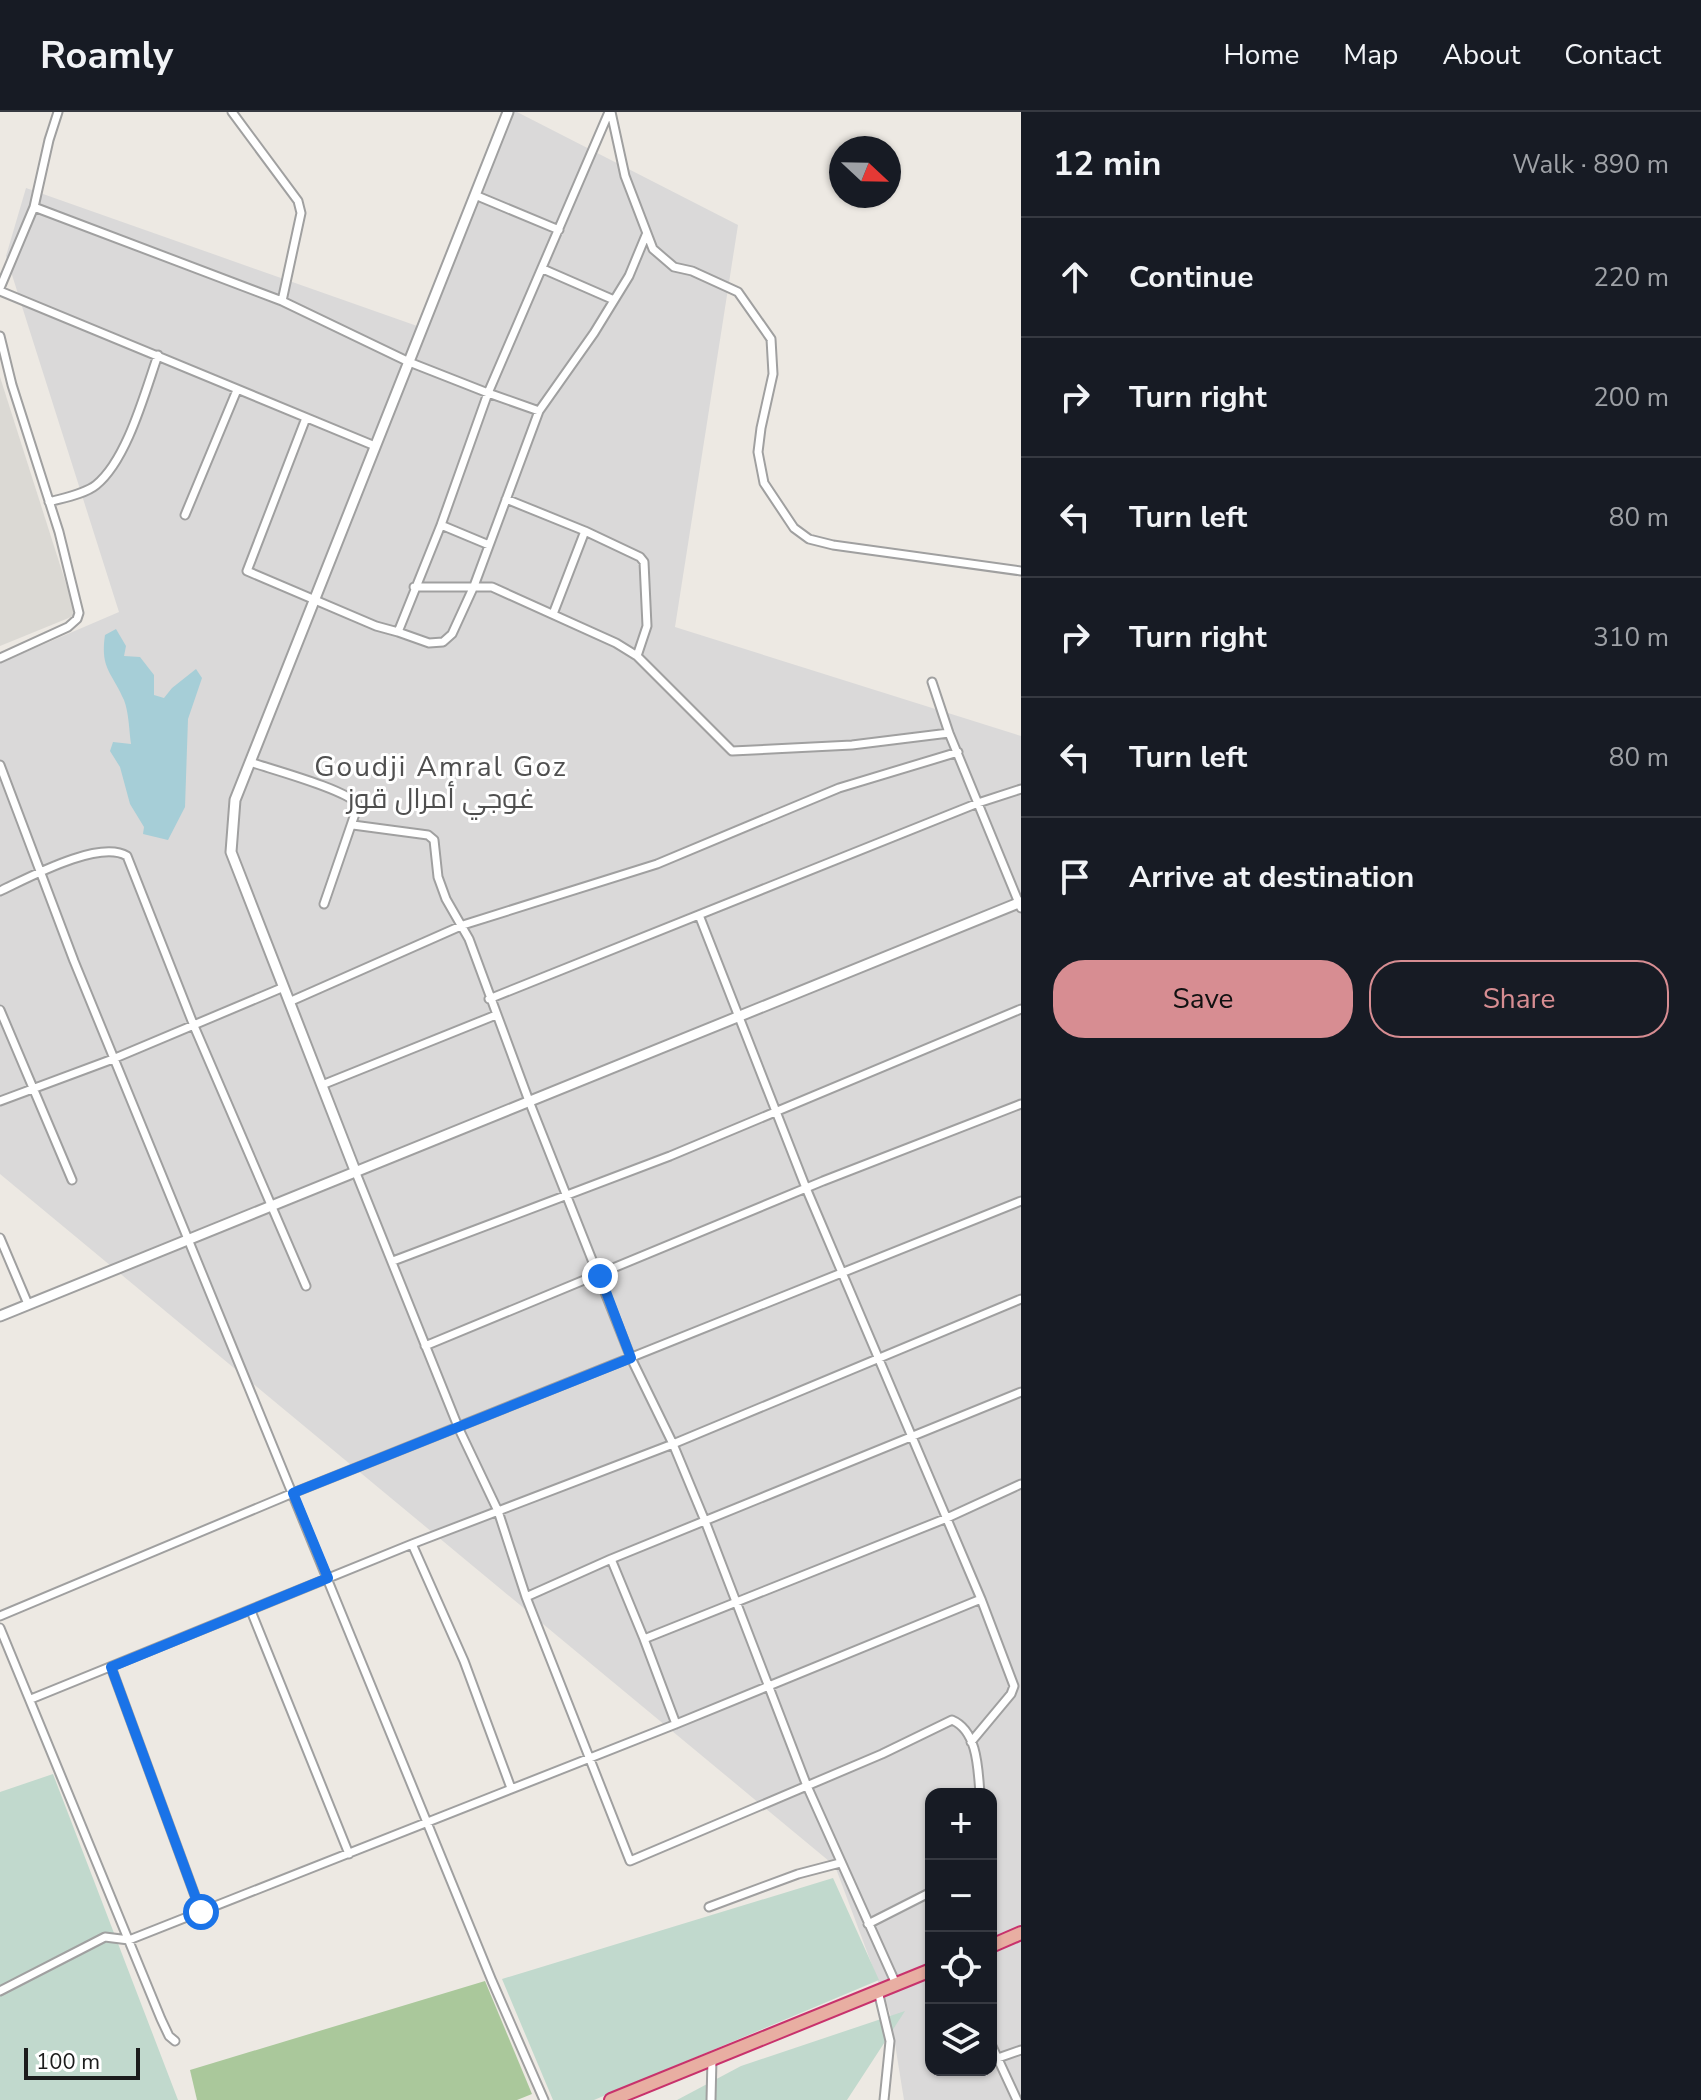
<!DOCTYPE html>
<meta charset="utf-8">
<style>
:root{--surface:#171b24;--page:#242831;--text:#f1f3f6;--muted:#9ea1a6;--line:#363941;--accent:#d78d92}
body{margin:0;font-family:"Nunito Sans",Cairo,sans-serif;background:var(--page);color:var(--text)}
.controls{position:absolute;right:24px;bottom:24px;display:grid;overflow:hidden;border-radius:16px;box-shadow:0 2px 6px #0004}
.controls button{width:72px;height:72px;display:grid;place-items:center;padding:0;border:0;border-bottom:2px solid var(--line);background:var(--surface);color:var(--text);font:40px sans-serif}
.compass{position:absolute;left:829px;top:24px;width:72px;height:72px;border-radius:50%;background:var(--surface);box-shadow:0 2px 6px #0004;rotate:112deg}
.scale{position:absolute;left:24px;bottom:20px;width:116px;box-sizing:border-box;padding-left:8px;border:4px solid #1c1c1c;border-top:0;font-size:22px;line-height:28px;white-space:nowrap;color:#1c1c1c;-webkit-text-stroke:6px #fff;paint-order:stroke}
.stop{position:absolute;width:24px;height:24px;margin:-18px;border:6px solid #1a73e8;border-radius:50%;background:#fff}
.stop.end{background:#1a73e8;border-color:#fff;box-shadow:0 2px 8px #0008}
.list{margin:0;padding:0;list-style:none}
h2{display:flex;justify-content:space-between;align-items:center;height:104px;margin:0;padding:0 32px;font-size:34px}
h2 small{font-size:26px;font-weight:400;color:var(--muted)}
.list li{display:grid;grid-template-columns:52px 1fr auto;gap:24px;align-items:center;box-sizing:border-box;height:120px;padding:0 32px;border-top:2px solid var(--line)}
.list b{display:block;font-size:30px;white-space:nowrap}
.list em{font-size:26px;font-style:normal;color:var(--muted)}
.actions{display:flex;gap:16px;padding:24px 32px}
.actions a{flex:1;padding:18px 0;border:2px solid var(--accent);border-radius:32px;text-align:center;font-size:28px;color:var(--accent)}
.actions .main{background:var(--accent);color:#111}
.icon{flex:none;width:44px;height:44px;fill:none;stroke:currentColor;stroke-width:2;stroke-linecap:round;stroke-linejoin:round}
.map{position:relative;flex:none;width:1021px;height:1988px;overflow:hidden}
header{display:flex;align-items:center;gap:48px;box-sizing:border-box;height:112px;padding:0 40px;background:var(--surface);border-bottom:2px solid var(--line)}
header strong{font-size:38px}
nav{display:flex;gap:44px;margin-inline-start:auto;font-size:28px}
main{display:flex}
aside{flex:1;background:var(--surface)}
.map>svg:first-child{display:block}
.residential{fill:#dad9d9;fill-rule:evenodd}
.airport{fill:#dbd9d4}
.forest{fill:#aac89b}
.wetland{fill:#c1d9cd}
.water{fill:#a6ced7}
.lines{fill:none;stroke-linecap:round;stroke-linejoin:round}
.minor-casing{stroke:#a0a0a0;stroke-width:11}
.tertiary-casing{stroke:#a0a0a0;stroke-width:13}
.trunk-casing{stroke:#c8326c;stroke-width:16}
.minor{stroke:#fff;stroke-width:7}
.tertiary{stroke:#fff;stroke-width:9}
.trunk{stroke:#e8aea2;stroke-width:12}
.route{stroke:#1a73e8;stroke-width:10}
.labels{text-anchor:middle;stroke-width:6;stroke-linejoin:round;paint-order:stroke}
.neighbourhood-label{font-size:28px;letter-spacing:2px;fill:#4f4f4f;stroke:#fff}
</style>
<header>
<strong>Roamly</strong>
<nav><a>Home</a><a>Map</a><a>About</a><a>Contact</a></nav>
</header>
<main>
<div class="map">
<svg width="1021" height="1988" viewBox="0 0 1021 1988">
<rect width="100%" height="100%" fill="#ede9e3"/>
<path class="residential" d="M502 0H517L738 113 675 515 1021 624V1988H904L890 1901 835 1754 0 1062V551L119 500 6 144 26 76 420 215ZM931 1682H991V1958H931Z"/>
<path class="airport" d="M0 265 76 503 0 534Z"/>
<path class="forest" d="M485 1869 532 1982 517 1988H197L190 1958Z"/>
<path class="wetland" d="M53 1662 178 1988H0V1680Z
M833 1766 879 1868 594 1988H553L502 1867Z
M905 1899 847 1988H677L741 1954Z"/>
<path class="water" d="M116 517 126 534 124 544 140 545 154 563V583L164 586 172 576 196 557 202 566 188 607 185 695 168 728 143 722 144 715 130 692 120 655 110 639 113 630 131 632C129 618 129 601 124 588 112 560 100 557 105 523Z"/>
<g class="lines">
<defs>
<path id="minor" d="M232 0 298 89 301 101 282 189
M611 0 625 64 653 137 674 155 692 159 738 180 771 227 773 262 761 316 758 340 764 371 794 416 809 427 833 433 1021 459
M475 83 559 118
M34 95 282 189 409 250 488 281 609 0
M543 157 614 188
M0 176 34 95 49 28 58 0
M0 179 375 334
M0 224 12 273 59 420 79 501 77 507 68 515 0 546
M306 306 247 459 376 514 398 520 441 413 488 281 539 299
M506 387 585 419 553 502
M49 390C63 386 85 382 96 373 127 348 145 280 158 243
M185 403 237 278
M441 413 489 433
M585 419 640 445 644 450 647 514 637 544
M414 475H492L616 531 637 544 732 639 852 633 949 621
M398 520 429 531 443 530 452 522 474 474 539 299 594 221 629 164 646 123
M932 570 949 621 1021 796
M250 650C270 657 349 678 358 693L324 792
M0 653 74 849 492 1869 544 1988
M353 713 428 723 434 728 438 765 446 787 469 827 529 989 631 1246 673 1332 705 1409 807 1674 896 1872
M0 779C28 766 99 727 127 744L194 914 306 1174
M699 803 806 1076 981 1487
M489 887 978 691 1021 677
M289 890 463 813 657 752 839 676 958 640
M0 898 72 1068
M322 973 496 903
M0 989 113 947 284 875
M356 1061 459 1317 498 1399 526 1485 630 1749 882 1642 952 1608C978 1619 978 1658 980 1682
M0 1126 28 1192
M393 1149 670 1044 1021 897
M425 1234 823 1069 1021 992
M412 1432 464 1549 511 1676
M611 1447 644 1527 676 1612
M526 1485 611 1447 1021 1280
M251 1499 349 1742
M0 1504 293 1381 1021 1089
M0 1516 161 1907 169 1924 175 1929
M644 1527 947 1406 1021 1372
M111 1555 201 1800
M31 1587 412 1432 673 1332 1021 1187
M709 1795 798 1762 840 1751
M868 1812 931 1780
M0 1879 105 1825 129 1828 676 1612 981 1487 1014 1574 1011 1582 971 1630
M878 1879 890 1929 884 1988
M991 1932 1017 1988
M998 1946 1021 1938
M711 1988 712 1947"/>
<path id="tertiary" d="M356 1061 231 740 235 688 508 0
M0 1204 1021 790"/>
<path id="trunk" d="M991 1834 1021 1821
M611 1988 931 1858"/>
</defs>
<use href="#minor" class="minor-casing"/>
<use href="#tertiary" class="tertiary-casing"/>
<use href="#trunk" class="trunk-casing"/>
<use href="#minor" class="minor"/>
<use href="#tertiary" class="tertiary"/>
<use href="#trunk" class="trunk"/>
</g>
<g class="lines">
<path class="route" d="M201 1800 111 1555 328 1466 293 1381 631 1246 600 1164"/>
</g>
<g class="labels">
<g class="neighbourhood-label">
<text x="441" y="664">Goudji Amral Goz<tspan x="441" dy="32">غوجي أمرال قوز</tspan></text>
</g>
</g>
</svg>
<div class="controls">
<button>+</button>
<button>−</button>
<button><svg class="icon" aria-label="locate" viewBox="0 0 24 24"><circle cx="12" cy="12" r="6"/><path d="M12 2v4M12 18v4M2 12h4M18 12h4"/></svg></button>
<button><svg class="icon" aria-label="layers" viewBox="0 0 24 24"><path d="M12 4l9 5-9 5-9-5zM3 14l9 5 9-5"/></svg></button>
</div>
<svg class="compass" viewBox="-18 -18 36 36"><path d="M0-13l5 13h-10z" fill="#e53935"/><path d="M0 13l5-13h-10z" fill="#9ea1a6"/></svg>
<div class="scale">100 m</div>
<div class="stop" style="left:201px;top:1800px"></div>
<div class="stop end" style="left:600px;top:1164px"></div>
</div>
<aside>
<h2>12 min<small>Walk · 890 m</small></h2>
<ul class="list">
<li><svg class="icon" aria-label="ahead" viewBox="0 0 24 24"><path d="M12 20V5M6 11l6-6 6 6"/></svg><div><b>Continue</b></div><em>220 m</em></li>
<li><svg class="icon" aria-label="right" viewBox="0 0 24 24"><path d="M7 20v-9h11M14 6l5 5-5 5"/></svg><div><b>Turn right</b></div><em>200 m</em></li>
<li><svg class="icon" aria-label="left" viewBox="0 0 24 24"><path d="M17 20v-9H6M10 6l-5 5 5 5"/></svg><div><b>Turn left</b></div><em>80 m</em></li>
<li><svg class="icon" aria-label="right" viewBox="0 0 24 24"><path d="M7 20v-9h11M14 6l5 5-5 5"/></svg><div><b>Turn right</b></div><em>310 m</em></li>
<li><svg class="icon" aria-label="left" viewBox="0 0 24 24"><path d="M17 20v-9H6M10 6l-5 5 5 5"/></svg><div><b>Turn left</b></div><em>80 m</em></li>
<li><svg class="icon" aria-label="arrive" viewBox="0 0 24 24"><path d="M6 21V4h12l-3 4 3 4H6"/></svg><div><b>Arrive at destination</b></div></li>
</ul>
<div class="actions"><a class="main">Save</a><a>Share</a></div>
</aside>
</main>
